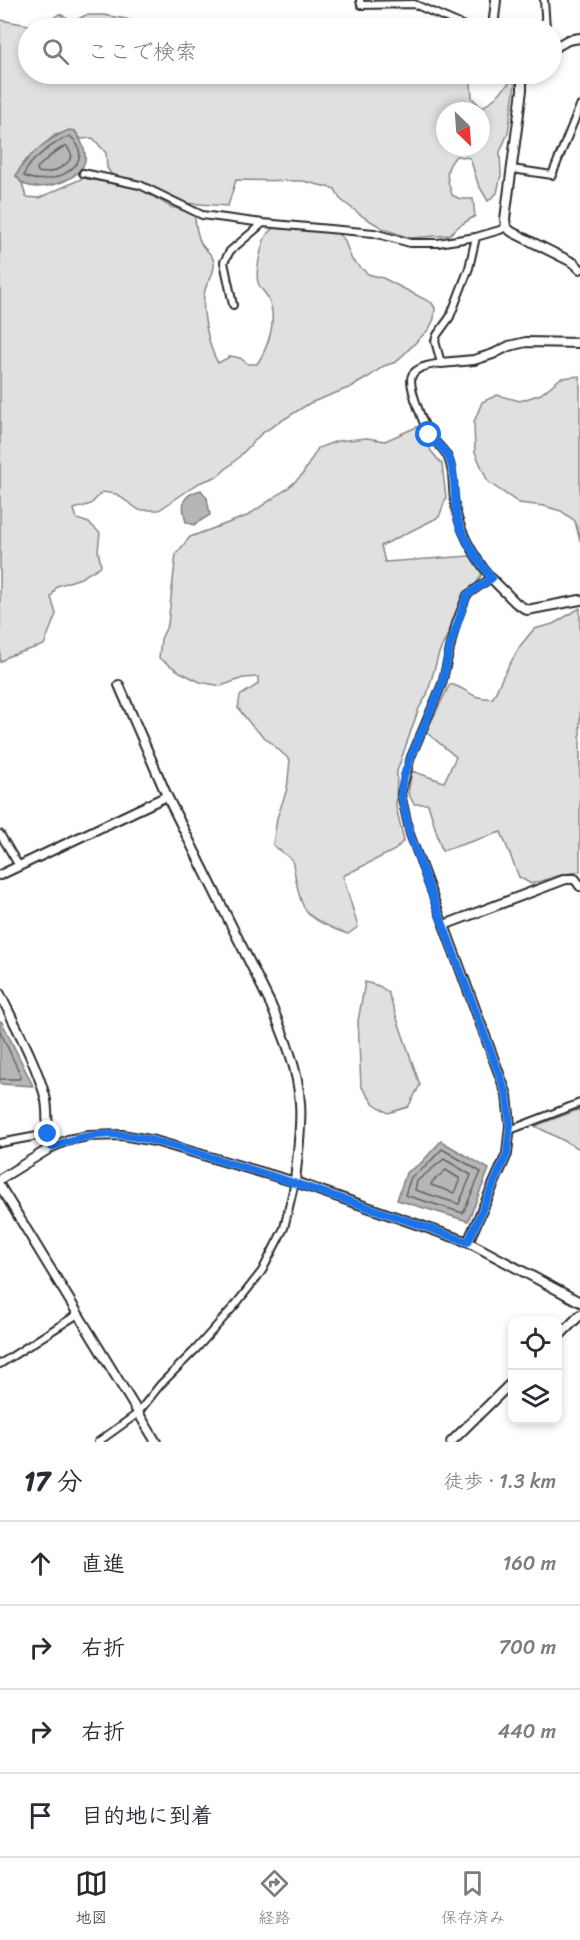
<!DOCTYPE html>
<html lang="ja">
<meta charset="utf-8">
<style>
:root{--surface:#fff;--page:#f2f2f3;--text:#2b2b33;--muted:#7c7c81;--line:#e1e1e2;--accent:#2b2b2b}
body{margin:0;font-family:Sriracha,"Klee One",sans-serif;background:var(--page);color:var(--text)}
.controls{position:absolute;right:18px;bottom:18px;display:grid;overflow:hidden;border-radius:12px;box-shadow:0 3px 9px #0003}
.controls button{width:54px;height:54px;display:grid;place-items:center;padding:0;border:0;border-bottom:2px solid var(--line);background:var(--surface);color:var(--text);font:30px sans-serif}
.compass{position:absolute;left:436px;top:102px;width:54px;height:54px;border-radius:50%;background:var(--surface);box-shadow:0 3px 9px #0003;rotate:155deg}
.stop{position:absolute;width:18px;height:18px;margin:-14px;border:4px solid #1a73e8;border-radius:50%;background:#fff}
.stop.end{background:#1a73e8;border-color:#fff;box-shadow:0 2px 6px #0008}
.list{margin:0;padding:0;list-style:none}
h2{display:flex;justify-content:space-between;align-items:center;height:78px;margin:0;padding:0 24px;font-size:26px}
h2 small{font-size:20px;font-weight:400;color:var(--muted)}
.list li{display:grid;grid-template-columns:39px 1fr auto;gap:18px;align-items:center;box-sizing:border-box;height:84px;padding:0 24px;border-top:2px solid var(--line)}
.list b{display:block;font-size:22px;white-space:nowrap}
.list em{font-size:20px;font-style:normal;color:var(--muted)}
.icon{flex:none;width:33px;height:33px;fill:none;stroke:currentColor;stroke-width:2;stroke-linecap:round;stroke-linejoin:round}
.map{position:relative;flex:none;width:580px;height:1442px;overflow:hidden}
.search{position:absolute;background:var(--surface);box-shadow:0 3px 9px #0003;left:18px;right:18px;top:18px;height:66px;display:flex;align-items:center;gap:15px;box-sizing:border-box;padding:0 21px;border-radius:33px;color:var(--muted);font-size:22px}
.sheet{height:414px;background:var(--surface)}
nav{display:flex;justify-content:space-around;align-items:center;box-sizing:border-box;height:84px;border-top:2px solid var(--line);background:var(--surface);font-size:16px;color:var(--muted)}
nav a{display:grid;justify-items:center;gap:3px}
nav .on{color:var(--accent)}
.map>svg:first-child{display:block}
.green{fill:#e0e0e0;stroke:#868686;stroke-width:1.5;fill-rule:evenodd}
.water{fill:#b6b6b6;stroke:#7e7e7e;stroke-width:1.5}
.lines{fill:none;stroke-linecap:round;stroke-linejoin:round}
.shore{stroke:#636363;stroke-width:1.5}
.minor-casing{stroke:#2b2b2b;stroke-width:10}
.tertiary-casing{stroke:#2b2b2b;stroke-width:12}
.minor{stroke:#fff;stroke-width:6}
.tertiary{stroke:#fff;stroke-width:8}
.route{stroke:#1a73e8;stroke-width:8}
</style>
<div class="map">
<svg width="580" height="1442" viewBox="0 0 580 1442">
<rect width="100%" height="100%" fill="#fff"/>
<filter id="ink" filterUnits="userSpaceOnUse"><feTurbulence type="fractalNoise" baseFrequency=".0167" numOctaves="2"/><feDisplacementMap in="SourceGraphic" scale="12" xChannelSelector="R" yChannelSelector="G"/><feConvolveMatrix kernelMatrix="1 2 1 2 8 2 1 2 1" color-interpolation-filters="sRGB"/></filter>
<g filter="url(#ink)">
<path class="green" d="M59 14 74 21 86 15H104L126 19 148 26 166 24 181 28H28V74H461L471 83 472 98 482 108 496 97 512 80 515 84 508 133 500 152 501 175 497 193 488 201 478 184 470 158 456 156C443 171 447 178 452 195L460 199H473L475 216 459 226 449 235 410 238 384 229 362 216 340 199 335 189 303 181 236 180 228 206 184 203 139 181 112 175 107 168 106 153 93 138 81 139 75 131 55 135 23 163 16 176 22 183 26 197 39 198 83 178 140 189 171 207 194 213C196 224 196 235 202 245 206 251 214 255 214 264 215 274 207 282 205 290 200 307 209 349 218 363L231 356 240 358 248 364H257C269 346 278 318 268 298 265 292 259 288 258 282 255 273 262 240 268 233 271 229 276 227 279 224L337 233 344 239 352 260 368 274 383 278 432 303 435 308 434 319 429 329 396 362 384 366 367 378 351 387 310 403 262 433 237 459 218 476 199 483 159 510H139L116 494 102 492 91 504 74 509 77 519 89 523 100 533 98 550 101 566 81 578 57 586 51 597 56 614 44 645 9 656 0 662V20L40 27ZM445 111H481V147H445Z
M317 18 326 28H241V24L295 21Z
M580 376V541L575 521 561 511 544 506 519 503 488 482 475 452 474 422 482 402 497 395 520 401 541 394 561 378Z
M421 425 431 451 442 464 446 498 439 517 381 546 385 562 470 556 482 574 454 621 439 653 427 695 419 708 397 771 396 807 404 840 395 850 343 876 358 927 348 934C338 931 312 920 306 911 297 897 296 876 292 860L273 845 277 818 287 789 290 760 252 726 238 708 240 696 258 684V677L243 678 221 686 200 682 180 672 159 658 161 639 168 624 176 554 190 537 247 516 288 488 302 475 318 448 337 441 367 438 385 441Z
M580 608V872L564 874 531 884 519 877 501 832 442 851 428 804H414L408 793 412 771 444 782 456 757 426 732 450 684C470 689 470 700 493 698L503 676 520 646 534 629 553 624Z
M365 982 379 986 388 992 420 1085 408 1107 388 1113 373 1103 361 1086 358 1021Z
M580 1109V1149L535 1126Z"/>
<path class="water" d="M69 130 75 131C81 140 90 155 83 166 73 182 39 193 22 183 20 181 18 178 16 176 27 155 47 139 69 130Z
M201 490 207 498 210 515 194 525 186 522C181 504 181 495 201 490Z
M0 1021 2 1022 33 1086 0 1084Z
M441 1141 489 1169 468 1221 397 1200 406 1173 421 1163Z"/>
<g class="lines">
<path class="shore" d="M70 136C101 164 50 189 24 176 26 162 56 141 70 136Z
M67 146 72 156C67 167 50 175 38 172L37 168C46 160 56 149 67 146Z
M0 1031 21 1076 19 1079H0
M442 1149 481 1172 463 1213 405 1195 411 1177 425 1167Z
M444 1159 471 1175 459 1204 415 1190 417 1181Z
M446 1170 460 1179 454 1193 431 1185 432 1182Z"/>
<defs>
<path id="minor" d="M360 0 361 5 414 4 469 28
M544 0 546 28
M512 169 552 175 580 106
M83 173 140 185 202 215 263 223 374 233 410 243H438L476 237 500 230 506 227
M233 305 224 262 230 251 263 223
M0 834 19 866
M444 925 410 834 401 794 411 757 442 684 456 623 467 595 491 578C473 554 458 530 454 499 452 485 454 472 448 458 445 450 437 444 431 437 424 427 411 392 411 380 411 367 431 365 441 363L435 341 437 335 450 317 469 268 476 237
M510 1130 580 1103
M0 1143 48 1134
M0 1364 78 1314
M98 1442 137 1414 160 1385 197 1348 236 1304 262 1271 284 1228 295 1182"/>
<path id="tertiary" d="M493 28 496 0
M552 49 568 40 580 38
M522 74V90L505 219 506 227 512 232 574 263 580 269
M441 363 474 360 493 354 509 346 526 342 580 343
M491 578 516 603 527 610 580 600
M119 685 167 796 271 1005C284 1036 298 1068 300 1103 302 1129 297 1156 295 1182
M0 875 167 796
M0 994C16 1027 35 1061 45 1096 50 1113 44 1132 52 1147
M0 1179 52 1147 68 1140 88 1136 122 1135 155 1141 295 1182 468 1242 580 1302
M0 1186 156 1442
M468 1242 507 1154 510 1125 507 1095 444 925 566 879H575L580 886
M558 1337 580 1315
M451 1442 512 1382"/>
</defs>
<use href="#minor" class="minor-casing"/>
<use href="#tertiary" class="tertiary-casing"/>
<use href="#minor" class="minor"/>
<use href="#tertiary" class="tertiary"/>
</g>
</g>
<g class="lines" filter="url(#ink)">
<path class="route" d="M48 1134 52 1147C74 1138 99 1132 123 1135 160 1140 195 1153 229 1163 310 1187 389 1214 468 1242L507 1154 510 1125 507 1095 429 887 410 834 401 794 404 776 411 757 442 684 450 646 467 595 492 578C478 561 465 542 458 521 452 500 458 476 448 456 443 448 435 441 429 435"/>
</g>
</svg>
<div class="controls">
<button><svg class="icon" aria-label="locate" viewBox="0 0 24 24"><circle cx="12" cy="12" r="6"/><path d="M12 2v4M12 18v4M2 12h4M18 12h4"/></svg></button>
<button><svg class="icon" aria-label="layers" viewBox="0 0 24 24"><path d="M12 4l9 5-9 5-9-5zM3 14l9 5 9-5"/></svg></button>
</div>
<svg class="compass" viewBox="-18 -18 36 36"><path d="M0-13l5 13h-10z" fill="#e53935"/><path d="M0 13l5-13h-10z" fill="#7c7c81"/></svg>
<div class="stop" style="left:429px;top:435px"></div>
<div class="stop end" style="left:48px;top:1134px"></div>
<div class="search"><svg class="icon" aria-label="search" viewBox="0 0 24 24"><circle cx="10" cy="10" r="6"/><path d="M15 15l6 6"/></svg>ここで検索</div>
</div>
<section class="sheet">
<h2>17 分<small>徒歩 · 1.3 km</small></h2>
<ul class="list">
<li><svg class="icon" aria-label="ahead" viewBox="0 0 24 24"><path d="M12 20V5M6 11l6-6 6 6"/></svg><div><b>直進</b></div><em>160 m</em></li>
<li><svg class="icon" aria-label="right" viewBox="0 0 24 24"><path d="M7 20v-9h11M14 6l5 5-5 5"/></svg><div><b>右折</b></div><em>700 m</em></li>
<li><svg class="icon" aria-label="right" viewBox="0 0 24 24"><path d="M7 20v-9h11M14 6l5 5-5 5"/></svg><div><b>右折</b></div><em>440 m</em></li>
<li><svg class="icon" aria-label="arrive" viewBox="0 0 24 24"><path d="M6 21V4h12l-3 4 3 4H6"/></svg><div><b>目的地に到着</b></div></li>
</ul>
</section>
<nav>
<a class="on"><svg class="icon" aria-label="map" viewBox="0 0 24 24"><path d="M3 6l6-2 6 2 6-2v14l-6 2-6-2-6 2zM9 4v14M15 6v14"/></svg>地図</a>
<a><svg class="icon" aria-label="directions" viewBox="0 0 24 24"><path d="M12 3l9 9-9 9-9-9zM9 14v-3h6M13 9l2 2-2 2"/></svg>経路</a>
<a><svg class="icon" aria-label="saved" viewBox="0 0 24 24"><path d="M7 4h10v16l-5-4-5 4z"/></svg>保存済み</a>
</nav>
